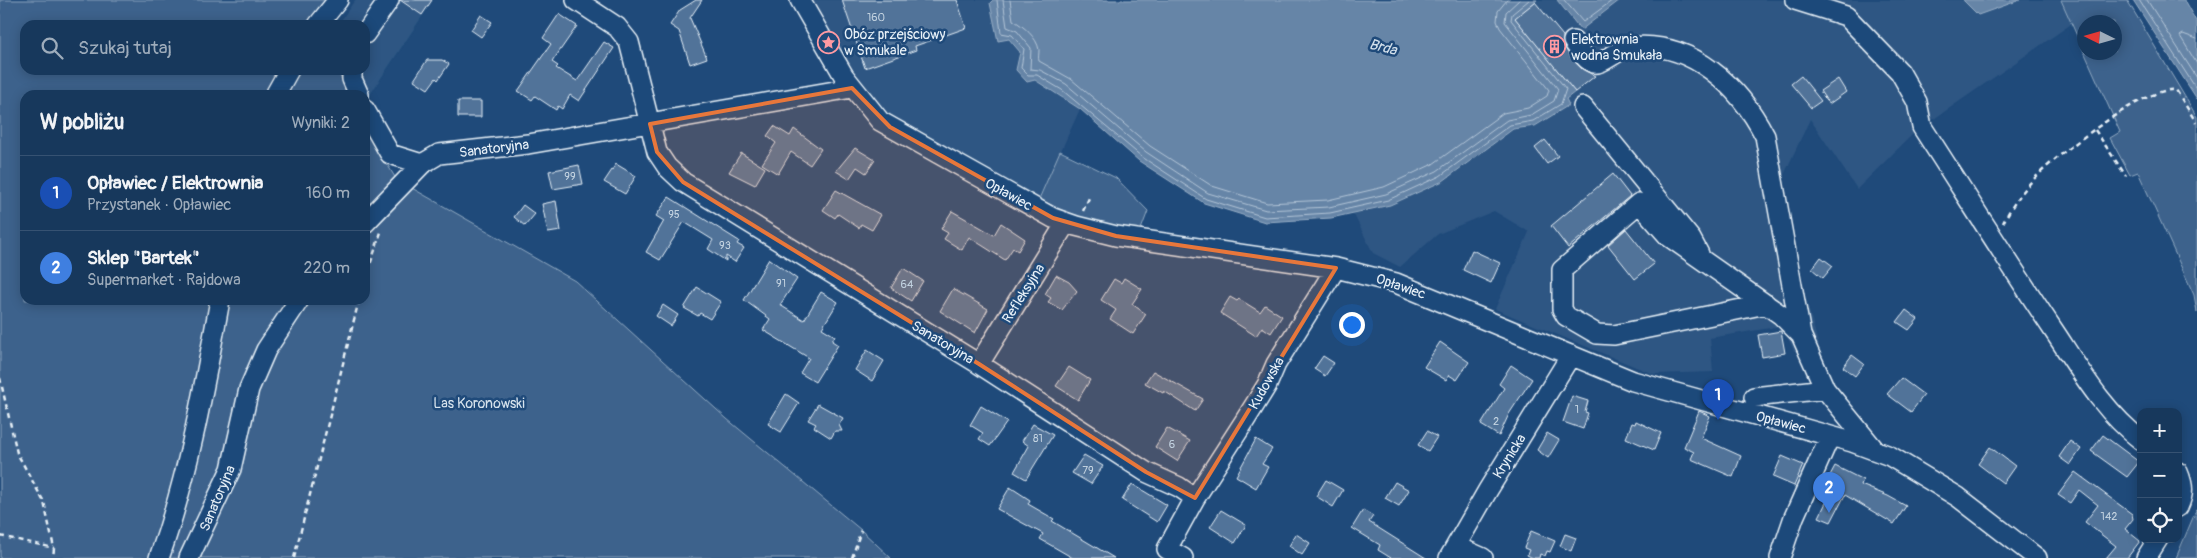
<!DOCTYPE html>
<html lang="pl">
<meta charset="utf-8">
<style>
:root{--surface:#17385c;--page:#244365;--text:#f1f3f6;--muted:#9eacbb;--line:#365272;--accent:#ff9aa2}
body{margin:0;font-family:Pangolin,sans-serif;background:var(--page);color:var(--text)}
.controls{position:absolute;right:15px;bottom:15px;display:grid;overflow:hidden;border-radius:10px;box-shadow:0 2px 12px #0003}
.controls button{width:45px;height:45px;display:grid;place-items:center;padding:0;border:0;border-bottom:1px solid var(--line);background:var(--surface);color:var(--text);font:25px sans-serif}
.compass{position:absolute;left:2077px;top:15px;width:45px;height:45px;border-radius:50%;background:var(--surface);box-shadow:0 2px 12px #0003;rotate:275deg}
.you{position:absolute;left:1351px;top:324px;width:18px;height:18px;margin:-12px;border:4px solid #fff;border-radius:50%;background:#1a73e8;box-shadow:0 0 0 8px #1a73e833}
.badge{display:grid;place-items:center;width:32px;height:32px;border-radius:50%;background:var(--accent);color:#fff;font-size:16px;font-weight:700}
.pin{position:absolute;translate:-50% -41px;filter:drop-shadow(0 1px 2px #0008)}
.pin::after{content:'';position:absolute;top:26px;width:18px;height:15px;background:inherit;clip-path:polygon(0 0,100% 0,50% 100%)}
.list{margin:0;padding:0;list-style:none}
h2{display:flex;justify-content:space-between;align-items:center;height:65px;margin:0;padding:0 20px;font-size:21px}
h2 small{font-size:16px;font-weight:400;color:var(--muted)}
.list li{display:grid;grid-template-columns:32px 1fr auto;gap:15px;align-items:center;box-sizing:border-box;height:75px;padding:0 20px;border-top:1px solid var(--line)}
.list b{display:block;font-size:19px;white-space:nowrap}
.list p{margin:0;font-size:16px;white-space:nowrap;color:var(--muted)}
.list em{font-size:16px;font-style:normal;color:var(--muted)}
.icon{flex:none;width:28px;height:28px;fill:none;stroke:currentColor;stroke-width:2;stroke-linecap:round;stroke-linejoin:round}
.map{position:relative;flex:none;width:2197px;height:558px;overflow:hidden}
.search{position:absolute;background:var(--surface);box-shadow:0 2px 12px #0003;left:20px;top:20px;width:350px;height:55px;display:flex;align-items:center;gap:12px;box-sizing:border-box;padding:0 18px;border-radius:15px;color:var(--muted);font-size:19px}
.panel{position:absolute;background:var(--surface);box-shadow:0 2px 12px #0003;left:20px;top:90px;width:350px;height:215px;border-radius:15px}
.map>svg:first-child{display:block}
.built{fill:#2e5683}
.green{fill:#3c628c;stroke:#92aac2;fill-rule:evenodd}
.water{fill:#6685a7;stroke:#9ab0c7}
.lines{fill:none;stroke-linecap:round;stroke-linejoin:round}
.shore{stroke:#b4c6d8;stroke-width:1}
.building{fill:#517399;stroke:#e8f1f8}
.minor-casing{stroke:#e8f1f8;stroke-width:22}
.path{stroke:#e8f1f8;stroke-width:2.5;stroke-dasharray:5 4;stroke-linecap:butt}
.minor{stroke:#1f4a7a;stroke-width:19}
.marked{fill:#e8773b;fill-opacity:0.2;stroke:#e8773b;stroke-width:4;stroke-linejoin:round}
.labels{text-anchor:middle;stroke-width:5;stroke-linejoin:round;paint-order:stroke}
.number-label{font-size:11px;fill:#c2d2e0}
.poi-label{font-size:14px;fill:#e8f1f8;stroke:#1f4a7a;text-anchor:start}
.street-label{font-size:14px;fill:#e8f1f8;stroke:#1f4a7a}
.park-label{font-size:14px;fill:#d7e3ed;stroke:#1f4a7a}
.water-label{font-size:15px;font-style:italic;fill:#d4e1ec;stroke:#1f4a7a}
</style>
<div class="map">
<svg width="2197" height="558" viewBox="0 0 2197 558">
<rect width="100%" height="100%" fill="#1f4a7a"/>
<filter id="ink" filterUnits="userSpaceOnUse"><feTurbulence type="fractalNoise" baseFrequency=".02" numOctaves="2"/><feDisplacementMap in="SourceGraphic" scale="10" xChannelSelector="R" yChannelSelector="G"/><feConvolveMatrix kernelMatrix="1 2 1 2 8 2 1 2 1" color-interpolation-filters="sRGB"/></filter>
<g filter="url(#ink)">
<path class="built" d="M355 0H433L365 102 349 95 337 70H365V25H338Z
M813 0H993L990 4 1009 39 1020 52 1027 82 1035 80 1080 109 1039 199 884 112 834 43Z
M1537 0H1557L1581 29 1620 0H2106L1915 132 1857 189 1810 119 1783 177 1802 285 1819 346 1794 351 1782 326 1710 338 1713 372 1653 374 1495 309 1529 232 1494 211 1438 234 1400 267 1373 253 1353 213 1390 205 1443 181 1513 129 1535 126 1575 92 1515 18Z"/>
<path class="green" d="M0 0H333L329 25H25V70H337L349 95H25V300H365V127L396 179 575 281 727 419 861 530 891 558H0Z
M2061 0H2127L2197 117V312L2194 295 2138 172 2130 175 2110 138 2120 132ZM2114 22V52H2084V22Z
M1060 151 1116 178 1148 211 1140 232 1083 220 1039 199Z
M2197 508V558H2176Z"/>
<path class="water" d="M993 0H1537L1515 18 1575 92 1566 99 1569 105 1535 126 1513 129 1443 181 1390 205 1331 218 1265 222 1204 203 1139 161 1080 109 1035 80 1027 82 1016 70 1020 52 1009 39 998 41 990 3Z
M1557 0H1620L1581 30Z
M1963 0H2020L1978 15Z
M2133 0H2184L2197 23V99Z"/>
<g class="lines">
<path class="shore" d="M997 0 1001 33 1012 35 1024 49 1021 68 1028 75H1037L1062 90 1142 157 1206 199 1265 217 1330 213 1388 200 1440 176 1510 125 1533 121 1561 104 1566 89 1511 20 1512 14 1529 0
M1003 0 1007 27 1017 31 1031 48 1030 69 1040 70 1066 84 1146 152 1208 193 1266 210 1329 207 1386 194 1437 171 1507 120 1531 115 1554 101 1558 89 1505 22 1506 12 1519 0
M1010 0 1013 20C1023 26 1037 37 1039 50 1039 54 1038 58 1039 61L1071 79 1150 146 1212 186 1267 203 1328 200 1384 187 1433 164 1503 113 1528 108 1547 96 1549 90 1500 28 1497 21 1498 11 1507 0
M1564 0 1583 22 1613 0
M2139 0 2197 90
M2147 0 2197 78
M2197 39 2183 34 2180 36 2197 64"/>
</g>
<path class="building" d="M400 0H432L422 15Z
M696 0H702L690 18 707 58 690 64 679 31 670 25 680 10Z
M842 0H957L966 28 915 46 916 50 865 68Z
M1535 2 1563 36 1564 47 1574 61 1582 69 1595 76 1575 92 1515 18Z
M559 14 577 26 552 62 558 66 556 68 577 81 604 42 614 48 579 101 570 95 562 109 558 106 556 110 535 96 532 100 518 91 551 44 543 38Z
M481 15 492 22 481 37 471 30Z
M427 60H442L449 64 438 80 436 78 428 89 414 80Z
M1801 76 1821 101 1811 108 1791 84Z
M1838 79 1846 92 1829 104 1820 91Z
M458 101H481V117H458Z
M774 126 790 136 794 129 821 149 810 165 791 152 778 174 762 164 776 143 767 136Z
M1545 140 1558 156 1547 164 1535 148Z
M855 148 875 160 866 173 857 167 849 179 836 171Z
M741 153 765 168 755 185 729 172Z
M616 164 636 176 625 194 604 182Z
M579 165 583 184 553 189 549 171Z
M1613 174 1630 196 1568 248 1551 226Z
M836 190 881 215 872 230 861 224 859 228 838 214 835 218 823 210Z
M669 197 739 241 737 244 744 248 735 262 726 256V261L708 249 713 240 684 222 660 260 646 252 664 221 656 216Z
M556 201 561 231 548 233 542 204Z
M523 205 535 214 525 226 514 217Z
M952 211 994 235 1001 223 1025 239 1018 251 1013 248 1005 260 969 237 962 250 944 239 948 233 941 229Z
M1626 229 1654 264 1635 279 1608 245Z
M1472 250 1500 263 1491 283 1463 270Z
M1821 257 1833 266 1823 278 1812 269Z
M769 259 797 279 780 305 804 320 821 292 838 302 822 328 835 336 832 341 838 345 815 382 800 373 809 358 763 330 770 319 744 300Z
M903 268 923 281 911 301 891 288Z
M1056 275 1069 282 1077 291 1062 310 1048 302 1051 298 1045 294Z
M1124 278 1142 289 1132 304 1146 314 1133 334 1110 319 1116 310 1101 300 1114 279 1121 283Z
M697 287 721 302 710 319 700 313 698 316 684 308Z
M953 289 988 309 975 333 940 311Z
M1230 297 1237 301 1239 299 1260 312 1265 305 1282 316 1271 333 1262 327 1256 336 1220 313Z
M663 305 678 315 671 326 656 316Z
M1906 310 1918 319 1909 330 1897 322Z
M1781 331 1785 353 1762 357 1758 335Z
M1440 342 1469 362 1457 380 1449 375 1446 380 1424 367Z
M867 350 884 361 872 381 855 370Z
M1852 355 1864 364 1855 376 1843 367Z
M1323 356 1334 363 1325 376 1314 369Z
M1511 365 1532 379 1509 414 1499 436 1481 425 1504 388 1499 384Z
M1069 367 1090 380 1078 400 1056 386Z
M1153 371 1203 399 1195 411 1164 391 1163 393 1145 383Z
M1901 378 1924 395 1911 412 1887 394Z
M786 394 799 403 781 432 768 424Z
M1572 396 1588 401 1585 412 1588 413 1583 429 1563 422Z
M818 404 843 418 839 425 842 431H835L831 438 814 427 816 424 808 420Z
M981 406 1007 422 990 446 979 439 983 433 970 425Z
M1699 411 1710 416 1701 438 1741 456 1733 477 1691 459 1694 452 1684 447Z
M1636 421 1661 433 1654 450 1626 438 1632 423 1635 424Z
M1033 424 1053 435 1026 479 1014 472 1029 446 1022 441Z
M1167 428 1190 441 1177 461 1155 447Z
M1427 431 1437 437 1428 451 1418 445Z
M1547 433 1559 440 1548 458 1537 450Z
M2103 435 2139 462 2127 477 2091 451Z
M1256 439 1272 449 1262 464 1268 467 1256 488 1236 476Z
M2070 441 2081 449 2070 465 2059 457Z
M1990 447 2015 466 2003 483 1978 464Z
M1084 455 1103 466 1091 484 1072 473Z
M1782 456 1803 465 1794 486 1773 477Z
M1835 466 1863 480 1861 485 1888 496 1906 506 1894 524 1845 495 1831 522 1819 517 1835 484 1827 481Z
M2075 472 2132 514 2133 519 2125 529 2140 541 2127 558H2106L2116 546 2085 522 2098 505 2079 490 2070 503 2058 495Z
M1326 480 1343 490 1333 507 1316 496Z
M1395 482 1409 490 1399 506 1385 498Z
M1132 484 1167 505 1157 522 1122 500Z
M1010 487 1030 500 1028 504 1054 519 1052 521 1114 558H1073L1040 539 1043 534 997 509Z
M1221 510 1246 525 1235 543 1210 527Z
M1363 510 1373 516 1369 522 1426 558H1391L1378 550 1380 545 1352 528Z
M1531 531 1555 541 1550 552 1547 551 1545 556 1540 554 1539 558H1533L1527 555 1529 550 1524 548Z
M1296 534 1310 543 1302 555 1289 546Z
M1565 534 1576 538 1571 551 1560 546Z"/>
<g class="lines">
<defs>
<path id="minor" d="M576 0 617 27 629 42 657 152 667 167 683 182 979 364 1146 472 1179 487 1195 498 1167 549 1183 558
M800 0 844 76 880 121 1053 218 1076 226 1116 236 1336 268 1396 283 1633 381 1852 442 1890 456 1958 497 2037 558
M1795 0 1846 16 1900 72 1917 102 1922 127C1966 195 2009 264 2054 331 2080 370 2103 411 2141 440
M318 25 338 0
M365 34 389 0
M1573 41C1578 48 1586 61 1594 63 1602 65 1618 49 1631 47 1692 40 1740 87 1765 136L1801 335
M352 70V79L359 95
M275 95 289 70
M1583 107 1691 239 1699 254
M365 110 390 154 422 164
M365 223 422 164 439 154 528 144 852 88
M1766 304 1614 335 1597 334 1566 316 1562 309V270L1639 203 1668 236 1781 315 1801 335 1825 389 1874 449
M979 364 1066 223
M1754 397 1825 389
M2178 472C2184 486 2184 494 2178 507
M1195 498 1244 422 1267 385 1276 364 1336 268
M1456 546 1483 558
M159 558C189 474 204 387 220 300
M189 558 231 469 249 389 266 350 299 300
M1449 558 1488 490 1571 355
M1780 558 1794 517 1830 436
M2146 558 2158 539"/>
</defs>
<use href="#minor" class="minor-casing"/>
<path class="path" d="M2095 130 2126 176
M1083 211 1089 198
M2003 223C2012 205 2025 187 2040 173 2061 152 2148 85 2176 90L2196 122
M365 280 381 232
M0 378 17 453 44 502 54 548 53 558
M0 536 54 548
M294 558 359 300
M852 558 861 530"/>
<use href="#minor" class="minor"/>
</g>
</g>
<path class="marked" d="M852 88 890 127 1053 218 1116 236 1336 268 1195 498 1146 472 979 364 683 182 657 152 650 124Z"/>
<defs>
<symbol id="sight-ring" viewBox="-11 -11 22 22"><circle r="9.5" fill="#1f4a7a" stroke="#ff9aa2" stroke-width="1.5"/><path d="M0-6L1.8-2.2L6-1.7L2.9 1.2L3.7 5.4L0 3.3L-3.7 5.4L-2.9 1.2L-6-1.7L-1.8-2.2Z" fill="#ff9aa2"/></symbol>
<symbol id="building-ring" viewBox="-11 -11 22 22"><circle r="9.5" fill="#1f4a7a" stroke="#ff9aa2" stroke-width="1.5"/><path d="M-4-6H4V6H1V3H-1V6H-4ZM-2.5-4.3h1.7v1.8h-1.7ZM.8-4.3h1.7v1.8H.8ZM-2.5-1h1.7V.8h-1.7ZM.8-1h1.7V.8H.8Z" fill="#ff9aa2"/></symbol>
</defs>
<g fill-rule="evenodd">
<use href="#sight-ring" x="816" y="30" width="25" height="25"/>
<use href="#building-ring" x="1542" y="34" width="25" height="25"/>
</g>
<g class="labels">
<g class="number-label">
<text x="876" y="21">160</text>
<text x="570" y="180">99</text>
<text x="674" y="218">95</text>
<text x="725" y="249">93</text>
<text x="781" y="287">91</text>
<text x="907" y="288">64</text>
<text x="1577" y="413">1</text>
<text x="1496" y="425">2</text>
<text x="1038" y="442">81</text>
<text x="1172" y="448">6</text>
<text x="1088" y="474">79</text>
<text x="2109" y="520">142</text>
</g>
<g class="poi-label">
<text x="844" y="39">Obóz przejściowy<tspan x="844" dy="16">w Smukale</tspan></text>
<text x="1571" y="44">Elektrownia<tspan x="1571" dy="16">wodna Smukała</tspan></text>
</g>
<g class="street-label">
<text transform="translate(494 148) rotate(-7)" y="5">Sanatoryjna</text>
<text transform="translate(1009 194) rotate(29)" y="5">Opławiec</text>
<text transform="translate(1401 286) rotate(19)" y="5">Opławiec</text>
<text transform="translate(1023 293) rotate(-58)" y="5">Refleksyjna</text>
<text transform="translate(943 342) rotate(31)" y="5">Sanatoryjna</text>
<text transform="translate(1266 383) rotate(-61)" y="5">Kudowska</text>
<text transform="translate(1781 422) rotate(15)" y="5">Opławiec</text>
<text transform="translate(1509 456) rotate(-58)" y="5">Krynicka</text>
<text transform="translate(217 498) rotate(-67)" y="5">Sanatoryjna</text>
</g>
<g class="park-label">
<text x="479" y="408">Las Koronowski</text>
</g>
<g class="water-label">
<text transform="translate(1383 47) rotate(14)" y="5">Brda</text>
</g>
</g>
</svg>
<div class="controls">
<button>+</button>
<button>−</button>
<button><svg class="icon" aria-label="locate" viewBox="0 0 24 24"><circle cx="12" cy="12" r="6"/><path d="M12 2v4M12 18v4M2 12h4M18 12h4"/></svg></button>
</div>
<svg class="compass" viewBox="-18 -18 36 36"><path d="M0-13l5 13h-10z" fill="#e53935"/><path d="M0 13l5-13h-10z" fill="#9eacbb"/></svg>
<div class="you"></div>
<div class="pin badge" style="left:1718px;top:420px;background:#1a4fb4">1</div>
<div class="pin badge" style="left:1829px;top:513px;background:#3f7fe0">2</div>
<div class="search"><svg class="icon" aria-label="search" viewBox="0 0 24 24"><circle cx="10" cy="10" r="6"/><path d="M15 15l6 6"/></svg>Szukaj tutaj</div>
<section class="panel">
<h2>W pobliżu<small>Wyniki: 2</small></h2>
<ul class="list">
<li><span class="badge" style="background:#1a4fb4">1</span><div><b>Opławiec / Elektrownia</b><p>Przystanek · Opławiec</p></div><em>160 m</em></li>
<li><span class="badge" style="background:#3f7fe0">2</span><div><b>Sklep &quot;Bartek&quot;</b><p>Supermarket · Rajdowa</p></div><em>220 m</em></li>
</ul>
</section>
</div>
